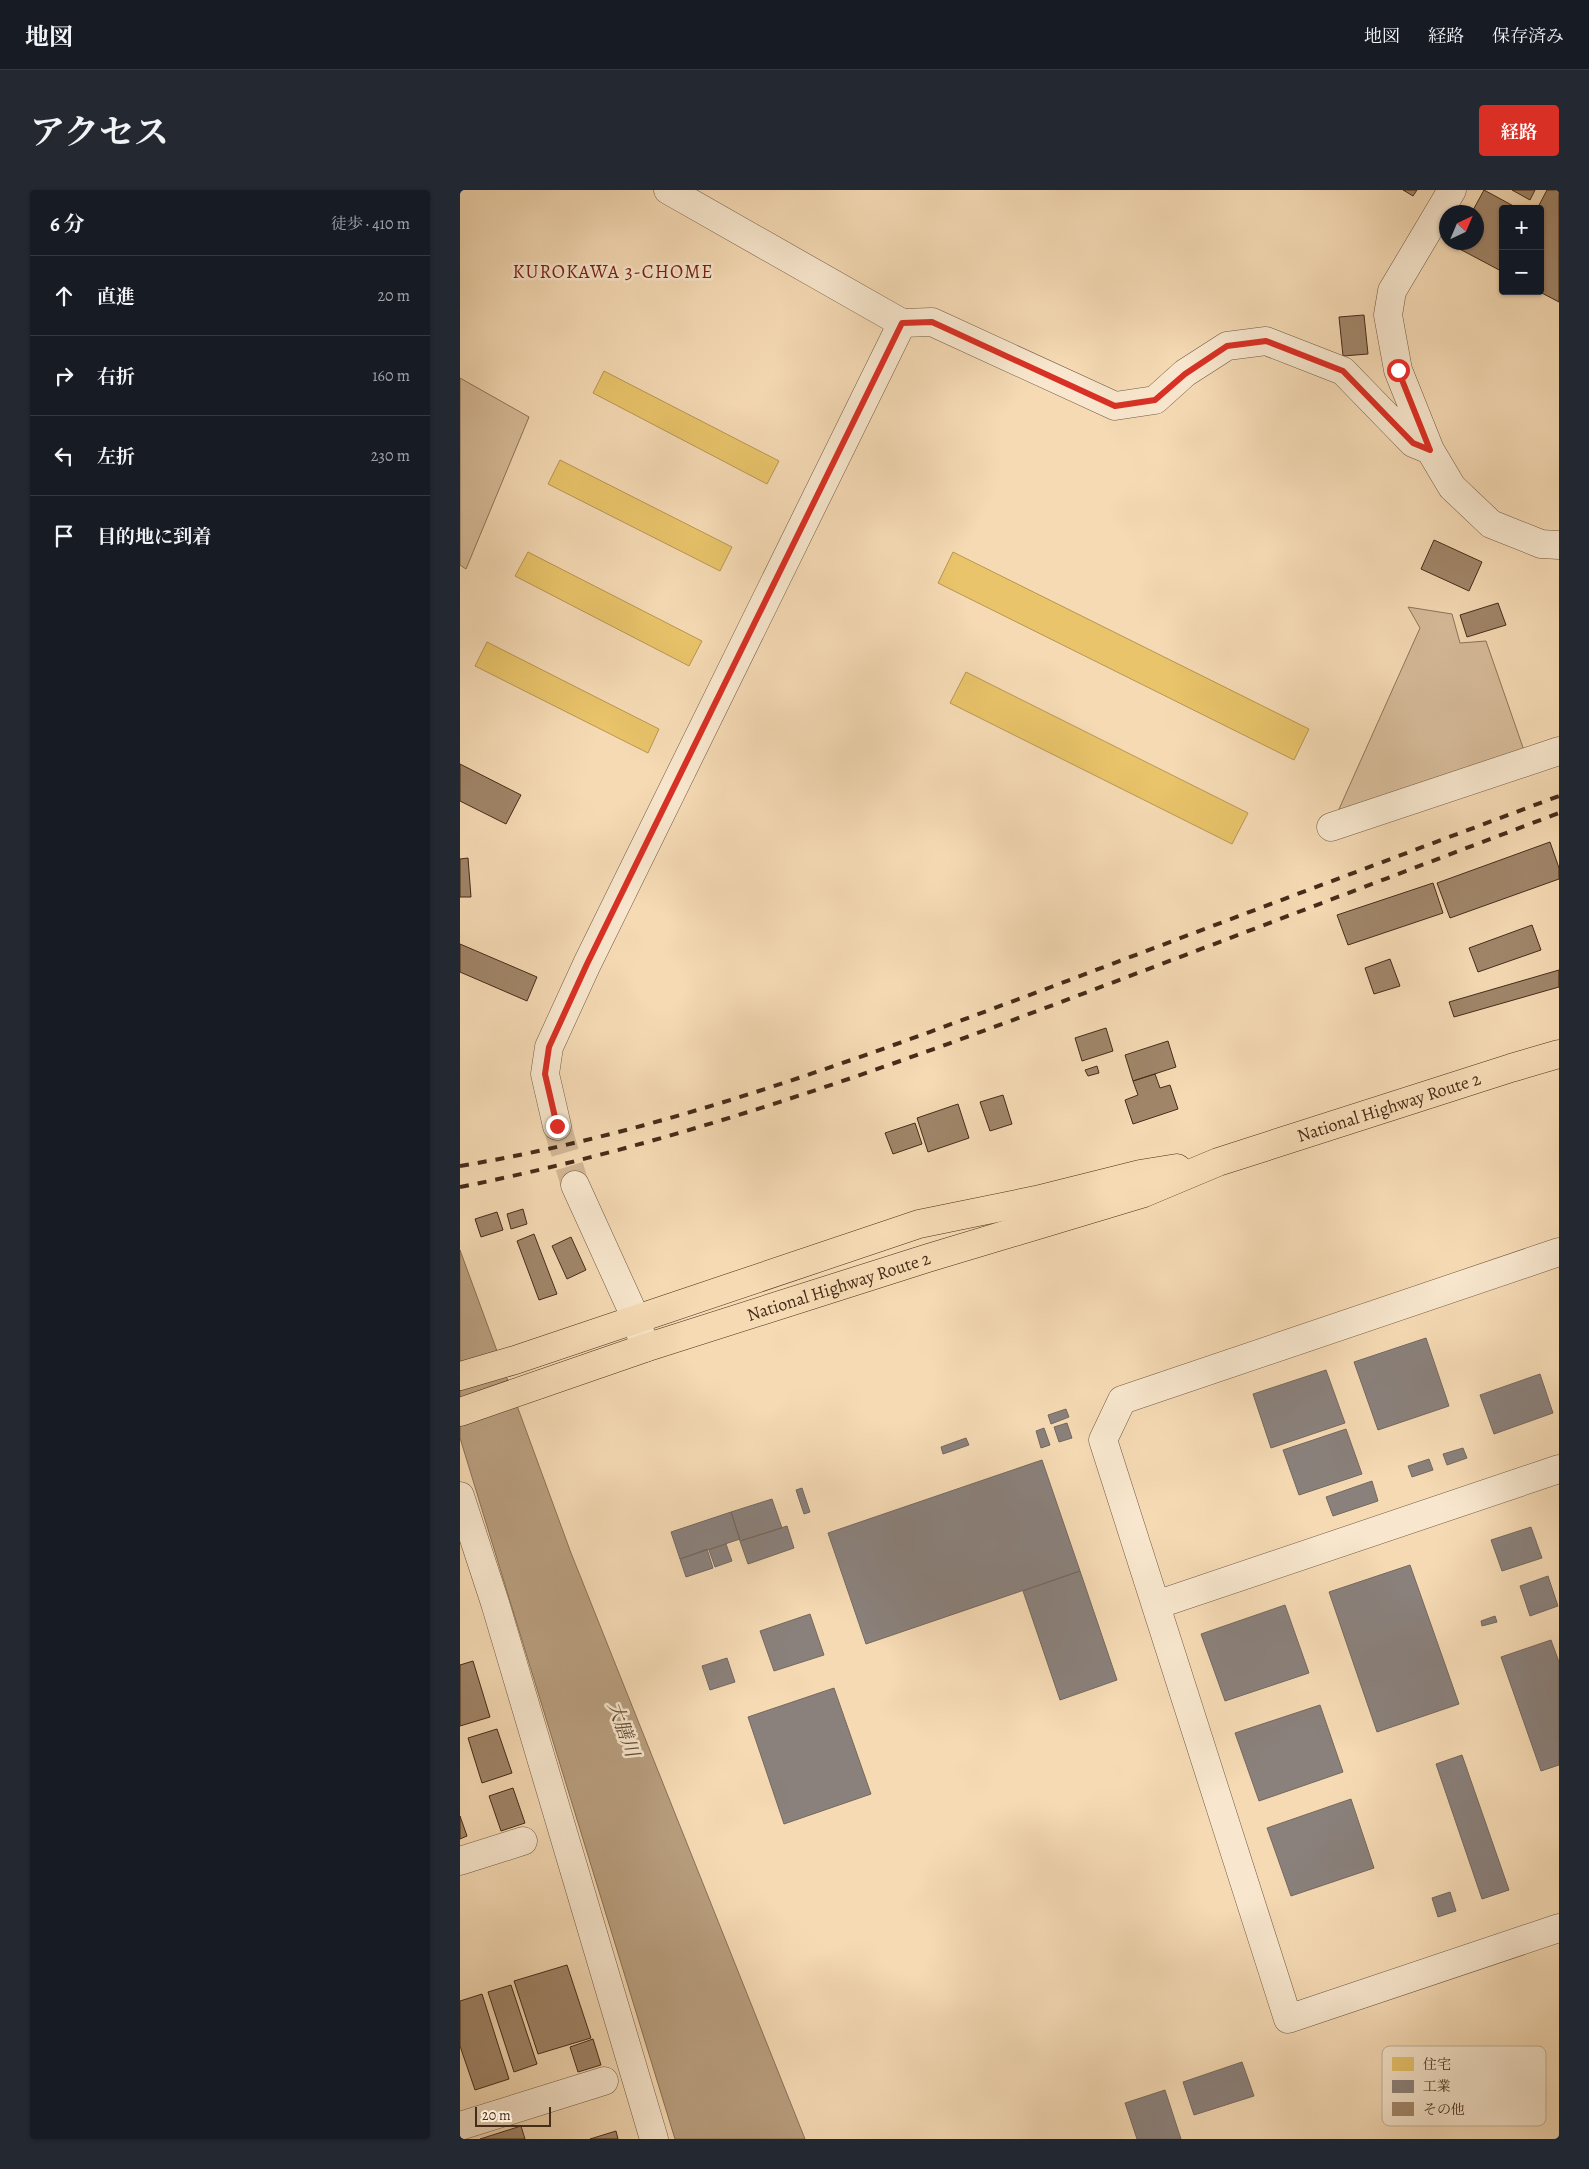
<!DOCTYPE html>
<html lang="ja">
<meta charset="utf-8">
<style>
:root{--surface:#171b24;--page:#242831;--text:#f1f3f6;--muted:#9ea1a6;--line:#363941;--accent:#d93025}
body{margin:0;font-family:Alegreya,"Noto Serif JP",serif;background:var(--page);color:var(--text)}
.controls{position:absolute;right:15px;top:15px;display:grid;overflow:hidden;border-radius:5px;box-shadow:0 1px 4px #0004}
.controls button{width:45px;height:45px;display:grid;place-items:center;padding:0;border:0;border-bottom:1px solid var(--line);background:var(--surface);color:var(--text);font:25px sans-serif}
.compass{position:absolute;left:979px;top:15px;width:45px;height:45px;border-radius:50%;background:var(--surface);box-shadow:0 1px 4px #0004;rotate:44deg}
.scale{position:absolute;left:15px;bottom:12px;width:76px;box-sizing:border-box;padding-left:5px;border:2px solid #452c19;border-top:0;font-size:14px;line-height:18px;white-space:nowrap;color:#452c19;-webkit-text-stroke:4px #f8e7ce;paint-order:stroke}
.stop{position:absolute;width:15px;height:15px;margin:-11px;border:4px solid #d93025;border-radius:50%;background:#fff}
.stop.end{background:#d93025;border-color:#fff;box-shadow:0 1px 5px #0008}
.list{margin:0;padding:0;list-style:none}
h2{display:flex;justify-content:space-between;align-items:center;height:65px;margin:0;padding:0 20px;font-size:21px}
h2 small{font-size:16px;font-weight:400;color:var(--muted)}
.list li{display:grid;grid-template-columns:32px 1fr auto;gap:15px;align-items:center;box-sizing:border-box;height:80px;padding:0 20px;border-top:1px solid var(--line)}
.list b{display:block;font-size:19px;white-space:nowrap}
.list em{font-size:16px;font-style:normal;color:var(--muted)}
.icon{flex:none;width:28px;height:28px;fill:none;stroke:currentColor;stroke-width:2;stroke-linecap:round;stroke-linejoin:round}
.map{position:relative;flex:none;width:1099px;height:1949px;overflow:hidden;border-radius:5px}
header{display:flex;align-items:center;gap:30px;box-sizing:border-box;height:70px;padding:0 25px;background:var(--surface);border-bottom:1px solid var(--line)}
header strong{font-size:24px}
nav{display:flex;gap:28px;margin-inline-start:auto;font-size:18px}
.intro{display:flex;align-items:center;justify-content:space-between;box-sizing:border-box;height:120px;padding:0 30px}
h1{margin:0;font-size:35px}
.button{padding:12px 22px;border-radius:5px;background:var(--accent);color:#fff;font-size:18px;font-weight:700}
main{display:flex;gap:30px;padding:0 30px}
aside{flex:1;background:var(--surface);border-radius:5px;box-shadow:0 1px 4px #0004}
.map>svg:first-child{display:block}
.green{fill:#d7bc9a;stroke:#8e745a}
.water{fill:#b99f7f;stroke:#8b7156}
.homes{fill:#e9c46a;stroke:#b89652}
.industry{fill:#8a817c;stroke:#75685e}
.building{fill:#a1866a;stroke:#452c19}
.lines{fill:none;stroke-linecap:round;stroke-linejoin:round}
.minor-tunnel{stroke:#d2b795;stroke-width:28;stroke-dasharray:28 14;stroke-linecap:butt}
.minor-casing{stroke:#715840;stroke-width:29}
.highway-casing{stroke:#452c19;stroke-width:29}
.minor{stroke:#f8e7ce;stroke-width:28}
.highway{stroke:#f5dab4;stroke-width:28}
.rail{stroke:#452c19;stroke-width:4;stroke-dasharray:9 9;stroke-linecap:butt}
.route{stroke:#d93025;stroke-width:6}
.labels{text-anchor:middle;stroke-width:5;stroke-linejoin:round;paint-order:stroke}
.street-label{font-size:18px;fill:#452c19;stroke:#f8e7ce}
.neighbourhood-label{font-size:19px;letter-spacing:1px;fill:#7a1f14;stroke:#f8e7ce}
.water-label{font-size:19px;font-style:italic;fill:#624932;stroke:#f8e7ce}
.key{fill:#f8e7ce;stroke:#c2af98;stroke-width:1}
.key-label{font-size:14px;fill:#452c19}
</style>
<header>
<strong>地図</strong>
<nav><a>地図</a><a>経路</a><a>保存済み</a></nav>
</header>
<div class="intro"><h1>アクセス</h1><a class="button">経路</a></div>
<main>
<aside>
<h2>6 分<small>徒歩 · 410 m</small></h2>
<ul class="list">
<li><svg class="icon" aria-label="ahead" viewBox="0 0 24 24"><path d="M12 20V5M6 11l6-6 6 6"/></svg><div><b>直進</b></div><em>20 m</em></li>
<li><svg class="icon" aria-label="right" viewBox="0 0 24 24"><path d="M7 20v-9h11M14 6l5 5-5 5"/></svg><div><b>右折</b></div><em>160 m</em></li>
<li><svg class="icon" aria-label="left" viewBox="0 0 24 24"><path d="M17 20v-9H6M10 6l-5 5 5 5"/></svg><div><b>左折</b></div><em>230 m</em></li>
<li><svg class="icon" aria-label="arrive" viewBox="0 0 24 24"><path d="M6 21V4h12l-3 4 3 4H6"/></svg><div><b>目的地に到着</b></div></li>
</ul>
</aside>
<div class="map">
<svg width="1099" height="1949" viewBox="0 0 1099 1949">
<rect width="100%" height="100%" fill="#f5dab4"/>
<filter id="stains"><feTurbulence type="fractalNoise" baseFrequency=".004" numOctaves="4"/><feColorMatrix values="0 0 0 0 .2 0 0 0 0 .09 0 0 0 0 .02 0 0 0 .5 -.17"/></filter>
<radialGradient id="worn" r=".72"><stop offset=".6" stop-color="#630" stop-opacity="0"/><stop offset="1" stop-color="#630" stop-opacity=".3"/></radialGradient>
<path class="green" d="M0 188 69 227 6 379 0 375Z
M948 417 992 424 1000 453 1026 451 1068 572 871 637 960 438Z"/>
<path class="water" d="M0 1060 111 1363 345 1949H215L0 1248Z"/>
<path class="homes" d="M144 181 319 271 307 294 133 203Z
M100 270 272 357 260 381 88 294Z
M68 362 242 451 229 476 55 386Z
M493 362 849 539 834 570 478 393Z
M27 452 199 539 188 563 15 476Z
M506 482 788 623 772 654 490 513Z"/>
<path class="industry" d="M966 1148 989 1216 918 1240 894 1172Z
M866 1180 885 1233 811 1258 793 1204Z
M1080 1184 1093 1223 1034 1244 1020 1205Z
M606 1219 609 1227 591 1234 588 1225Z
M607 1233 612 1248 599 1252 594 1237Z
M584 1238 590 1255 581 1258 576 1241Z
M886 1239 902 1284 839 1305 823 1260Z
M506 1248 509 1255 483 1264 481 1257Z
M1003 1258 1007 1268 987 1275 983 1264Z
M969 1269 973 1280 952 1287 948 1276Z
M582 1270 620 1381 406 1454 368 1343Z
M912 1291 918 1311 873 1326 866 1307Z
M342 1298 350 1322 344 1324 336 1300Z
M312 1309 322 1338 280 1351 271 1322Z
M271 1322 280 1349 220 1369 211 1342Z
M327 1336 334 1358 288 1374 280 1351Z
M1071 1337 1082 1368 1042 1381 1031 1350Z
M266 1354 272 1371 255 1377 249 1360Z
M247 1359 253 1378 226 1387 220 1369Z
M950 1375 999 1514 917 1542 869 1402Z
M620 1381 657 1490 600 1510 563 1401Z
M1088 1386 1098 1416 1070 1426 1060 1396Z
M825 1415 849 1483 765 1511 741 1444Z
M350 1424 364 1465 314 1481 300 1441Z
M1035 1426 1037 1432 1022 1436 1021 1431Z
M1091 1450 1099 1472V1575L1081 1581 1041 1467Z
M267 1468 275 1492 250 1500 242 1476Z
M374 1498 411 1604 324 1634 288 1527Z
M860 1515 883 1582 799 1611 775 1543Z
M1002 1565 1049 1700 1022 1709 976 1574Z
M891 1609 914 1678 831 1706 807 1638Z
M990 1702 996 1721 978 1727 972 1708Z
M782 1872 794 1906 734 1925 723 1892Z
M705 1900 721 1949H677L665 1913Z"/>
<path class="building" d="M943 0H957L953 6Z
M1024 0 1059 19H1043V82L994 56 996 52H1016V22H1012Z
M1052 0H1075L1070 10Z
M1087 0H1099V112L1078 101H1080V19H1077Z
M904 125 908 164 883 166 879 127Z
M974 350 1022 372 1009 401 961 379Z
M1038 413 1046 435 1007 447 1000 425Z
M0 574 61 605 46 634 0 611Z
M1090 652 1099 678V689L990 728 977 693Z
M8 668 11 707H0V669Z
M973 693 983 723 888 755 877 725Z
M1072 735 1081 760 1018 782 1009 758Z
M0 754 77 787 67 811 0 782Z
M930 769 940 796 914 804 905 778Z
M1099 780V797L994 827 989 812Z
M646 838 653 861 622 871 615 848Z
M708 851 716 877 673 891 665 865Z
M637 876 639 883 628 886 625 880Z
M695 884 700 898 710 895 718 919 673 934 665 910 678 905 673 891Z
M543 905 552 934 530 941 520 912Z
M498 914 509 948 468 962 457 928Z
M455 933 462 954 433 964 425 943Z
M63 1019 67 1034 51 1039 47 1024Z
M37 1022 43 1040 21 1047 15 1029Z
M74 1044 97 1104 79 1110 57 1051Z
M111 1047 126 1080 107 1089 92 1056Z
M13 1471 30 1527 0 1536V1475Z
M37 1539 52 1583 22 1593 8 1548Z
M53 1598 65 1633 41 1641 29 1606Z
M0 1626 7 1646 0 1649Z
M107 1775 131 1848 78 1864 54 1791Z
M51 1795 77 1874 54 1882 28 1802Z
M22 1804 49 1889 15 1900 0 1856V1811Z
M133 1849 141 1875 118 1882 110 1857Z
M61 1936 65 1949H20Z
M156 1941 158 1949H130Z"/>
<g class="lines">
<path class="minor-tunnel" d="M97 936 115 995"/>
<defs>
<path id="minor" d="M208 0 442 133 472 132 655 216 695 210 725 183 767 156 806 151 883 181 953 253 970 260
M992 0 932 101 928 125 938 180 970 260 992 297 1031 334 1081 354 1099 355
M871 637 1099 561
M97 936 85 884 89 857 127 774 442 133
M115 995 176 1129 185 1158
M1099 1062 662 1210 643 1250 828 1829 1099 1738
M0 1306 35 1413 194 1949
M696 1415 1099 1279
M0 1671 63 1651
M0 1936 144 1891"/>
<g id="highway">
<path d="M0 1186 55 1170 459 1034 576 1010 680 984 717 978"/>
<path id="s1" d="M0 1222 185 1158 468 1068 684 1003 758 972 1051 878 1099 864"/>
</g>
</defs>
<use href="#minor" class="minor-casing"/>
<use href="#highway" class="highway-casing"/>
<use href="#minor" class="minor"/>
<use href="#highway" class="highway"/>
<path class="rail" d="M0 976C204 942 398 869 591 797 760 733 930 669 1099 606
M0 997C222 953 435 875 646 795 797 738 948 680 1099 623"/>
</g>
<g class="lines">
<path class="route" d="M97 936 85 884 89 857 127 774 442 133 472 132 655 216 695 210 725 184 767 156 806 151 883 181 953 253 970 260 938 180"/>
</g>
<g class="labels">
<g class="street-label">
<text dy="6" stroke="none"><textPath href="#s1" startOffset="978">National Highway Route 2</textPath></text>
<text dy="6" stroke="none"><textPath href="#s1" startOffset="399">National Highway Route 2</textPath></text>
</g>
<g class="neighbourhood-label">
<text x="153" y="88">KUROKAWA 3-CHOME</text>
</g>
<g class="water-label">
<text transform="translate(164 1539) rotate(70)" y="7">大膳川</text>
</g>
</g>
<rect x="922" y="1856" width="164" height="80" rx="8" class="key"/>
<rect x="932" y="1867" width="22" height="14" fill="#e9c46a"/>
<rect x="932" y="1890" width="22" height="13" fill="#8a817c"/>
<rect x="932" y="1912" width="22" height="14" fill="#a1866a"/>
<g class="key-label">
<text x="963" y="1879">住宅</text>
<text x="963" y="1901">工業</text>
<text x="963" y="1924">その他</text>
</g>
<rect width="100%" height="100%" filter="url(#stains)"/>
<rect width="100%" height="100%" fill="url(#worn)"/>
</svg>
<div class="controls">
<button>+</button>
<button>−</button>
</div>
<svg class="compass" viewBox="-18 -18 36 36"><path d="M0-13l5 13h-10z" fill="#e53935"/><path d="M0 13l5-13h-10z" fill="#9ea1a6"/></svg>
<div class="scale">20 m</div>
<div class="stop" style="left:938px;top:180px"></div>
<div class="stop end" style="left:97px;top:936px"></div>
</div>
</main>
